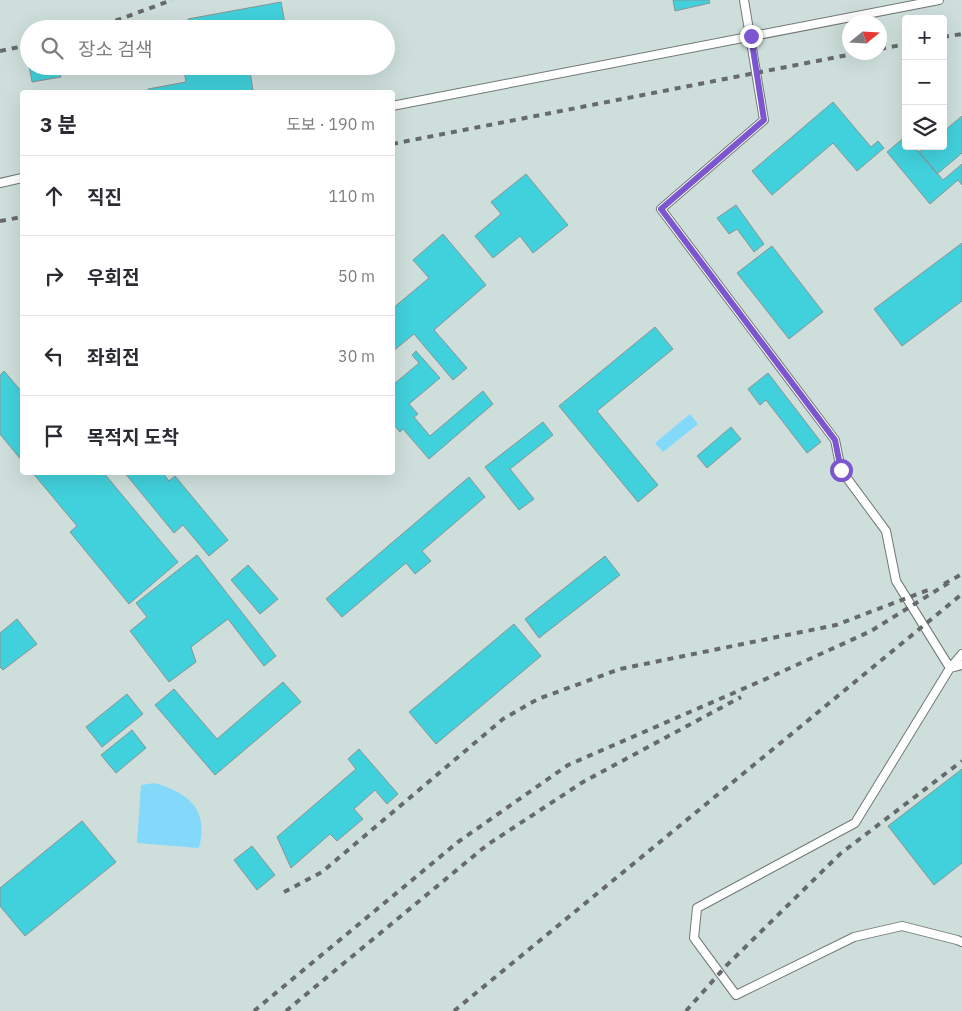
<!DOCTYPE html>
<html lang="ko">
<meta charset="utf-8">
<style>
:root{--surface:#fff;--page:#f2f2f3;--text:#2b2b33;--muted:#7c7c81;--line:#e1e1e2}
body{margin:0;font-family:"IBM Plex Sans","Noto Sans KR",sans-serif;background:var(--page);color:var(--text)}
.controls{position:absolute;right:15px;top:15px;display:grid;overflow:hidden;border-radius:5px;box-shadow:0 5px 20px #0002}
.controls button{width:45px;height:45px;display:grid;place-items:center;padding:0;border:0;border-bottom:1px solid var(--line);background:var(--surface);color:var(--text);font:25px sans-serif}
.compass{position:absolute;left:842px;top:15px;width:45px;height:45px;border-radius:50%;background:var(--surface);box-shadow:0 5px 20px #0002;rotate:72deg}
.stop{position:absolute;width:15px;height:15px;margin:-11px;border:4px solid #7c56cf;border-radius:50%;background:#fff}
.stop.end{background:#7c56cf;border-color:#fff;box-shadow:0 1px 5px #0008}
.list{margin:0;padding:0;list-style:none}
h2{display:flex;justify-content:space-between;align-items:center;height:65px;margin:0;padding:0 20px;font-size:21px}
h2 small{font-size:16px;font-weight:400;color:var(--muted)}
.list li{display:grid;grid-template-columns:32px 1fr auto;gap:15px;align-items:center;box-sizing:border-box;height:80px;padding:0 20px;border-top:1px solid var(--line)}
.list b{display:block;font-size:19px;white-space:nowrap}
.list em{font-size:16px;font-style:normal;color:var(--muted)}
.icon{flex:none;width:28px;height:28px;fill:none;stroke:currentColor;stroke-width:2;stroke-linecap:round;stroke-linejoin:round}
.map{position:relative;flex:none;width:962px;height:1011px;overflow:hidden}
.search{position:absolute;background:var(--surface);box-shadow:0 5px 20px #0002;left:20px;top:20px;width:375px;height:55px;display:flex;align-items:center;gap:12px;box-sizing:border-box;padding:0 18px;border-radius:28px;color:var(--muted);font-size:19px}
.panel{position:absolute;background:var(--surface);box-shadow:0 5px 20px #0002;left:20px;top:90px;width:375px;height:385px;border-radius:5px}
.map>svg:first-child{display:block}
.built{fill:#cedfdb;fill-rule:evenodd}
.water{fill:#84d9fb}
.building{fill:#41d1dc;stroke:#8c9393}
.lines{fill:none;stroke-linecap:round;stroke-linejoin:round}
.service-casing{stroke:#717876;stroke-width:10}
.service{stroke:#fff;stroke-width:8}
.rail{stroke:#666a6a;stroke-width:4;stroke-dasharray:6 6;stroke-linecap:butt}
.route{stroke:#7c56cf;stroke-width:6}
</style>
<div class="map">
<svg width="962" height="1011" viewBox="0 0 962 1011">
<rect width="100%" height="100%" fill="#e1e8e6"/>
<path class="built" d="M0 0H962V1011H0ZM906 19H943V146H906ZM850 22H880V52H850ZM29 29H386V66H29ZM22 92H392V472H22Z"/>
<path class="water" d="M690 414 698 424 663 452 655 443Z
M155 783C190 794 209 810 199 848L137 843 141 785Z"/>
<path class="building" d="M673 0H709L710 3 675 11Z
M281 2 286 29H190L188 19Z
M29 66H59L61 77 32 82Z
M183 66H249L253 90 237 92H149L148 89 186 82Z
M833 102 871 147 878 141 884 148 857 171 833 143 772 195 752 171Z
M962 116V153L937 174 919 152 926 146H943V132Z
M906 136V146H914L943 180 962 164V185L958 180 930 204 887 152Z
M526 174 568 225 533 253 520 236 493 258 475 236 501 214 491 202Z
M736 205 764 244 754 252 737 229 729 234 717 218Z
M443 234 486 285 434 330 467 368 453 380 414 334 392 352V309L429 278 413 260Z
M962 243V301L902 346 874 309Z
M772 246 823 312 789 339 737 273Z
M655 327 673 349 597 411 658 485 638 502 559 406Z
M416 351 440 378 409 404 418 414 414 417 430 436 483 391 493 404 429 459 403 429 400 432 392 423V382L394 384 419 363 412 355Z
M4 371 22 392V461L0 434V375Z
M768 373 821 442 807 453 766 400 760 405 748 389Z
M543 422 553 435 510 469 534 499 519 510 485 467Z
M731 427 741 439 707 468 697 456Z
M32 472H103L178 562 129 604 70 532 77 526Z
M124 472H162L169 481 175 476 228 540 209 556 183 525 174 533Z
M469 477 485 497 422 551 431 561 415 574 406 563 342 617 326 599Z
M197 555 276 656 264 666 228 619 191 647 196 662 169 682 130 631 147 617 136 603Z
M605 556 620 575 539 638 525 619Z
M248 565 278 599 260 614 231 580Z
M17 619 37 644 3 670 0 667V633Z
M514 624 541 656 436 744 409 712Z
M283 682 301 702 215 775 155 705 174 689 217 739Z
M127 694 143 714 102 747 86 727Z
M132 730 146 748 116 773 101 755Z
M359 749 398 794 387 804 375 790 354 809 363 819 337 841 330 834 291 868 277 837 356 769 348 759Z
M962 769V863L934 885 888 826Z
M82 821 116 862 25 936 0 906V888Z
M252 846 275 875 257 890 234 860Z"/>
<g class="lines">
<defs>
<path id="service" d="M744 0 764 120 661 209 835 440 841 470 886 531 896 581 950 668 962 654
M392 106 939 0
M0 183 22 178
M962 665 950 668 855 823 697 908 694 938 736 995 854 937 902 926 957 940 962 942"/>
</defs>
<use href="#service" class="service-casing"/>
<use href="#service" class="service"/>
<path class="rail" d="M93 29 172 0
M943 37 962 34
M880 49 906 44
M0 51 29 45
M392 144 863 52
M0 221 22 217
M944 584 962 574
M284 892 322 872 503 719 538 699 620 669 836 625 928 590
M254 1011 458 842 568 765 768 678 871 631 950 582
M286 1011 487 845 583 782 741 697
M454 1011 962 594
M686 1011 726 966 840 854 962 761"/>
</g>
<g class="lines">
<path class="route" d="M751 36 764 120 661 209 835 440 841 470"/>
</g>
</svg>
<div class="controls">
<button>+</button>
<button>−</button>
<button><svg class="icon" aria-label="layers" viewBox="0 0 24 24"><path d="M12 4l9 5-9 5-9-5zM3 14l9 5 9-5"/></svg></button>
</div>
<svg class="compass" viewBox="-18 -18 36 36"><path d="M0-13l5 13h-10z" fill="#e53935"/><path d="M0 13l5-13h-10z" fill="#7c7c81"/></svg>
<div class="stop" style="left:841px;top:470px"></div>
<div class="stop end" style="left:751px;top:36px"></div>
<div class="search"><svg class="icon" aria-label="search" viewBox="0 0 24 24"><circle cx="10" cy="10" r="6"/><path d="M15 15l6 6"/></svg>장소 검색</div>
<section class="panel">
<h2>3 분<small>도보 · 190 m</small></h2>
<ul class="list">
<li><svg class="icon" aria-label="ahead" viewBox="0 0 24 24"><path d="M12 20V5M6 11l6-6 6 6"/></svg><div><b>직진</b></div><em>110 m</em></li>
<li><svg class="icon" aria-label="right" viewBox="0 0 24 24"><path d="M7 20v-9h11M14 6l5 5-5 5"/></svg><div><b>우회전</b></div><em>50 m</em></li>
<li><svg class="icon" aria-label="left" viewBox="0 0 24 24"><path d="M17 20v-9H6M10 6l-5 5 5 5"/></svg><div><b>좌회전</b></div><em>30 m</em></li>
<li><svg class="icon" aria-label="arrive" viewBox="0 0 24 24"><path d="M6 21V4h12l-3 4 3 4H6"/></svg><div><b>목적지 도착</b></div></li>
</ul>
</section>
</div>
